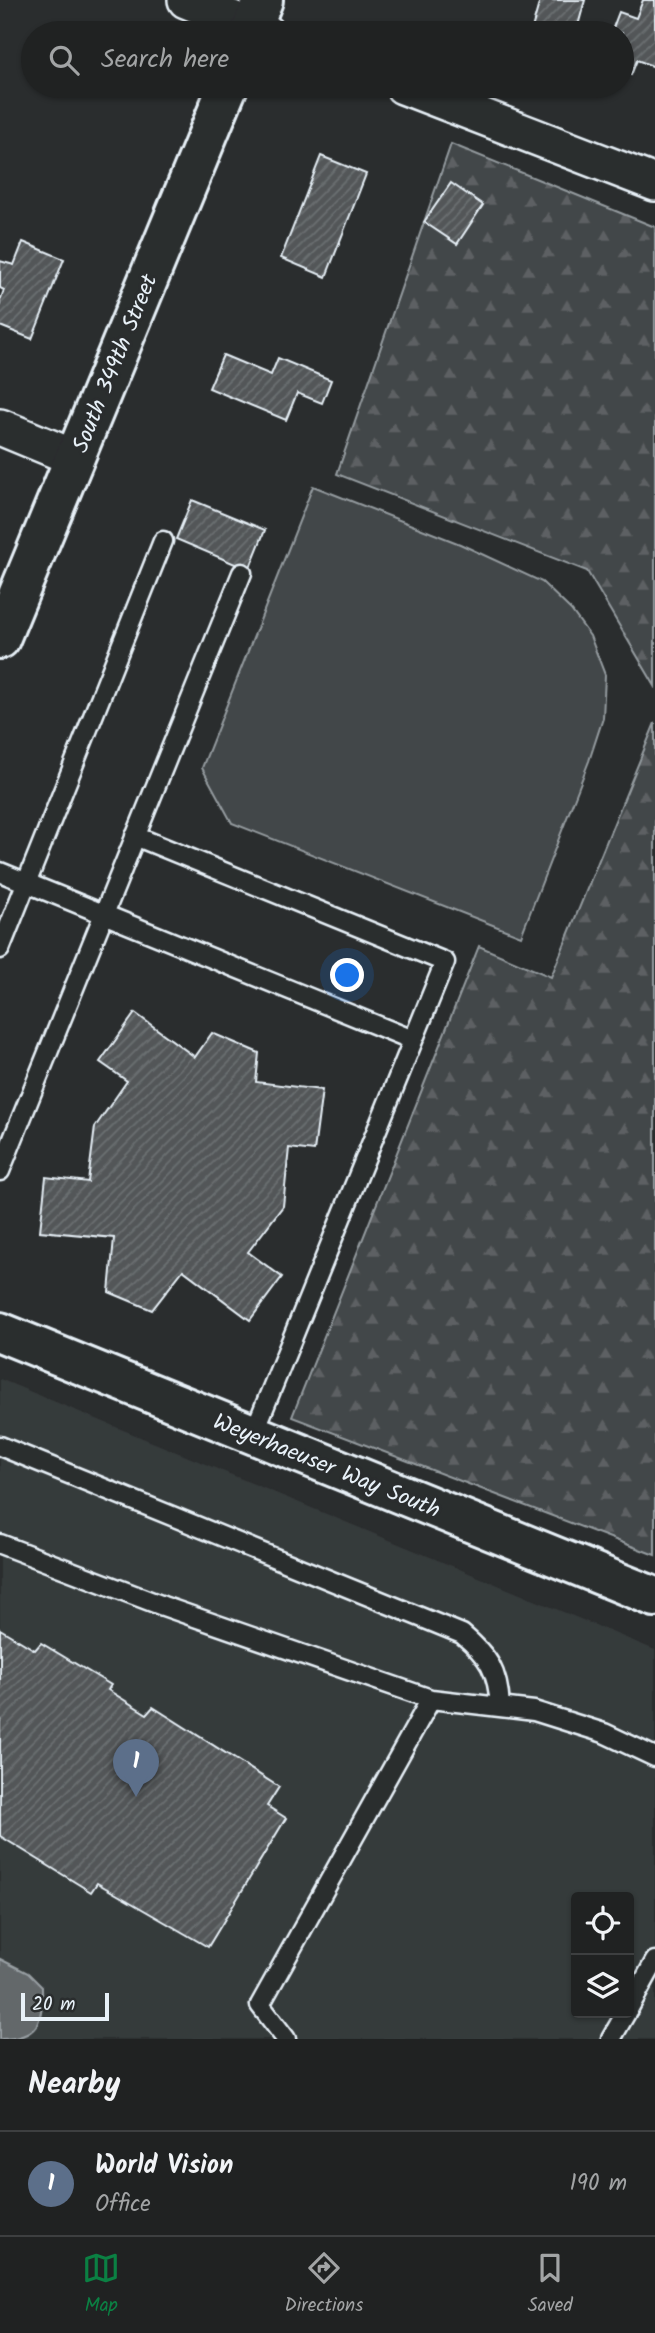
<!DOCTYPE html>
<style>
:root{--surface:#202222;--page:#2d2f2f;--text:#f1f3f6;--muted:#a2a4a5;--line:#3d3f40;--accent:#0b8043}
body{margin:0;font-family:Kalam,sans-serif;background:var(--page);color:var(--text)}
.controls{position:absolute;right:21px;bottom:21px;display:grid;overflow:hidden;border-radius:7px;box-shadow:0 2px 5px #0004}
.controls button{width:63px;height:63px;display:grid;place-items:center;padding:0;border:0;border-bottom:2px solid var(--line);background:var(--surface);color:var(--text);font:35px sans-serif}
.scale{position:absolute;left:21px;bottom:18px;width:88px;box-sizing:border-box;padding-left:7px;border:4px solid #e8f1f8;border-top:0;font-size:19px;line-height:24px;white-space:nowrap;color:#e8f1f8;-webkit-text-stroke:5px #2a2d2e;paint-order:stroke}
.you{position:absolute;left:348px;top:976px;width:24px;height:24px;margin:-18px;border:5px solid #fff;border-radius:50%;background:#1a73e8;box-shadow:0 0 0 10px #1a73e833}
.badge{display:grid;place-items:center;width:46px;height:46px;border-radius:50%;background:var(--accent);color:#fff;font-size:23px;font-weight:700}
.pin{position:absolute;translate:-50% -58px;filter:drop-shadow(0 2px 4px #0008)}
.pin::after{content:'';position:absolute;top:37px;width:24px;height:21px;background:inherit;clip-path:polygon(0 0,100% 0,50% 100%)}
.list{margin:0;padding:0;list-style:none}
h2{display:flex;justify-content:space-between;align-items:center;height:91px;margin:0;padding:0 28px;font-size:30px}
h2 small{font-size:23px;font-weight:400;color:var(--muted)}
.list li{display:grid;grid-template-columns:46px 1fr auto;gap:21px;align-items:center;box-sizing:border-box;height:105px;padding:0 28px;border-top:2px solid var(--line)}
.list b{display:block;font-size:26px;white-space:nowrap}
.list p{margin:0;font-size:23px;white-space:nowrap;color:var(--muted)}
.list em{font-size:23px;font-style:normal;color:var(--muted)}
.icon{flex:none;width:38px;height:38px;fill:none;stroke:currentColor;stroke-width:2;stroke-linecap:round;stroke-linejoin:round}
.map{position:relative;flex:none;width:655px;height:2039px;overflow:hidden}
.search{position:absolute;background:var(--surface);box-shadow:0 2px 5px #0004;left:21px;right:21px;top:21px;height:77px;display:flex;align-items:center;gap:18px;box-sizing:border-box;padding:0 24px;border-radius:38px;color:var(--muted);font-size:26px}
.sheet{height:196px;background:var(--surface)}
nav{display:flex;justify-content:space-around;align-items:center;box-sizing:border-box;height:98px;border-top:2px solid var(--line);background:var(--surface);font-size:19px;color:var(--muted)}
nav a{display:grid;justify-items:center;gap:4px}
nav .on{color:var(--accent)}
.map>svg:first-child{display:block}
.built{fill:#363a3b;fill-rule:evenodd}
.forest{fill:url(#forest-firs);stroke:#959ca0;stroke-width:2}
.garden{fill:#424648;stroke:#959ca0;stroke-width:2}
.water{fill:#63686b;stroke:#989fa3;stroke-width:2}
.building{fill:url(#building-hatch);stroke:#e8f1f8;stroke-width:2}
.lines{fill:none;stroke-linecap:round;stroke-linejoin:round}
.lane-casing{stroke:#e8f1f8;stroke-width:23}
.street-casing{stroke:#e8f1f8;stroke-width:40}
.secondary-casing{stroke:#e8f1f8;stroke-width:44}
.lane{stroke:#2a2d2e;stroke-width:18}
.street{stroke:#2a2d2e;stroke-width:35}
.secondary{stroke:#2a2d2e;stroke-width:38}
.labels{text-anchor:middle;stroke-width:6;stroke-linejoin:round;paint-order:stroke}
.street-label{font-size:23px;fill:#e8f1f8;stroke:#2a2d2e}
</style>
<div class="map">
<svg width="655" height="2039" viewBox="0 0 655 2039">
<defs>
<pattern id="forest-firs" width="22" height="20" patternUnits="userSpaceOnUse" patternTransform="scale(1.75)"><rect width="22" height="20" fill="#424648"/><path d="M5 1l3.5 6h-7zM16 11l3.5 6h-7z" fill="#5d6163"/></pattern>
<pattern id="building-hatch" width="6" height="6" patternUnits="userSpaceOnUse" patternTransform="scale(1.75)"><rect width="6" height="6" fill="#535759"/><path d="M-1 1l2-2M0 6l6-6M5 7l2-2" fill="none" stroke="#6c7072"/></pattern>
</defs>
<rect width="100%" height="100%" fill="#2a2d2e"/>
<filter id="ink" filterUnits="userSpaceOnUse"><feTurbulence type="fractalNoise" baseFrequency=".0143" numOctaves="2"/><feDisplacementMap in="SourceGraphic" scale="14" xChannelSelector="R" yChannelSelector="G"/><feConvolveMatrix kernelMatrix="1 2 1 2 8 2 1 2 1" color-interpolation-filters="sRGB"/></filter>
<g filter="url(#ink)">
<path class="built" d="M0 1379 655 1650V2039H0ZM576 1897H629V2013H576Z"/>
<path class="forest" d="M451 144 655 227V686L587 571 337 474Z
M655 723V1555L292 1417 479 946 551 977Z"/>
<path class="garden" d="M313 486 460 544 542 582 571 610 590 636 605 675 603 718 589 761 521 936 232 823 202 768Z"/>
<path class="water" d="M0 1959 28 1973 42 1987C43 2022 39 2039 0 2039Z"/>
<path class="building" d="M540 0H585L576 33 531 32Z
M643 0H655V67L637 60 631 75 622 71V33H611L619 12 636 18Z
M321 156 366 174 326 277 281 258Z
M451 183 483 205 457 244 424 222Z
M23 242 64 259 32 339 0 326V301L4 290 0 288V261L14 265Z
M223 355 271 375 278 358 331 380 322 403 297 393 286 420 209 388Z
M192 500 265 530 249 570 176 539Z
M135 1013 195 1057 212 1033 259 1053 256 1082 322 1090 314 1151 289 1148 283 1206 248 1252 282 1277 250 1320 183 1270 152 1310 109 1292 114 1238 40 1231 46 1177 88 1182 95 1127 127 1081 100 1062Z
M0 1629 35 1650 41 1643 111 1685 108 1690 147 1714 153 1707 279 1787 267 1806 286 1818 208 1947 97 1883 91 1892 0 1836Z"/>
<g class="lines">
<defs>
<path id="lane" d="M135 836 445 962 253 1435
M0 872 413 1040
M0 949 163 541
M0 1171 242 573
M0 1446 462 1634C489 1657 498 1671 500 1706
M0 1544 163 1606 431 1699 534 1711 604 1733 655 1757
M629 2008 655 1961
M286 2039 260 2005 431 1699
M611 2039 626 2013"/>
<path id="street" d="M186 0 267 33
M403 86 655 183
M0 427 75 458"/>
<path id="secondary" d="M250 33 263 0
M0 639 228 86
M0 1332 655 1597"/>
</defs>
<use href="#lane" class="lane-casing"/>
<use href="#street" class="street-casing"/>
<use href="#secondary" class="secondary-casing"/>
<use href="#lane" class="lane"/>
<use href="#street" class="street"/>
<use href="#secondary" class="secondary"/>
</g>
</g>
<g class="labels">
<g class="street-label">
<text transform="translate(114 363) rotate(-68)" y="8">South 349th Street</text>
<text transform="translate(327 1465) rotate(22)" y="8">Weyerhaeuser Way South</text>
</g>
</g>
</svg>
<div class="controls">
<button><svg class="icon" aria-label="locate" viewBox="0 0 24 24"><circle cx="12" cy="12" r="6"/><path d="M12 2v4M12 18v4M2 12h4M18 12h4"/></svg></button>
<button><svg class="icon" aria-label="layers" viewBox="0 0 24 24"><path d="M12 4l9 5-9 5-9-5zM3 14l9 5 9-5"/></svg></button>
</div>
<div class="scale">20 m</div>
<div class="you"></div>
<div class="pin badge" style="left:136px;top:1797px;background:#5c6f8a">1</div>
<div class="search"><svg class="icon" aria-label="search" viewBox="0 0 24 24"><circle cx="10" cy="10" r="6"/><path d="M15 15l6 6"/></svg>Search here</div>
</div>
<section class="sheet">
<h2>Nearby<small></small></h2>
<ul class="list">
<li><span class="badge" style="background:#5c6f8a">1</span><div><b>World Vision</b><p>Office</p></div><em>190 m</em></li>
</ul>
</section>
<nav>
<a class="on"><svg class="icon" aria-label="map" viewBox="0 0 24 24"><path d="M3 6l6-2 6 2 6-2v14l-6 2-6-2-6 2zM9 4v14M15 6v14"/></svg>Map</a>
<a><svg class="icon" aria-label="directions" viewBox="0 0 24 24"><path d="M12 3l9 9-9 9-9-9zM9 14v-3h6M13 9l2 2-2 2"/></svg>Directions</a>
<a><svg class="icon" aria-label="saved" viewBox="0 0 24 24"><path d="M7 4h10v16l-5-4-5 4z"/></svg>Saved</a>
</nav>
